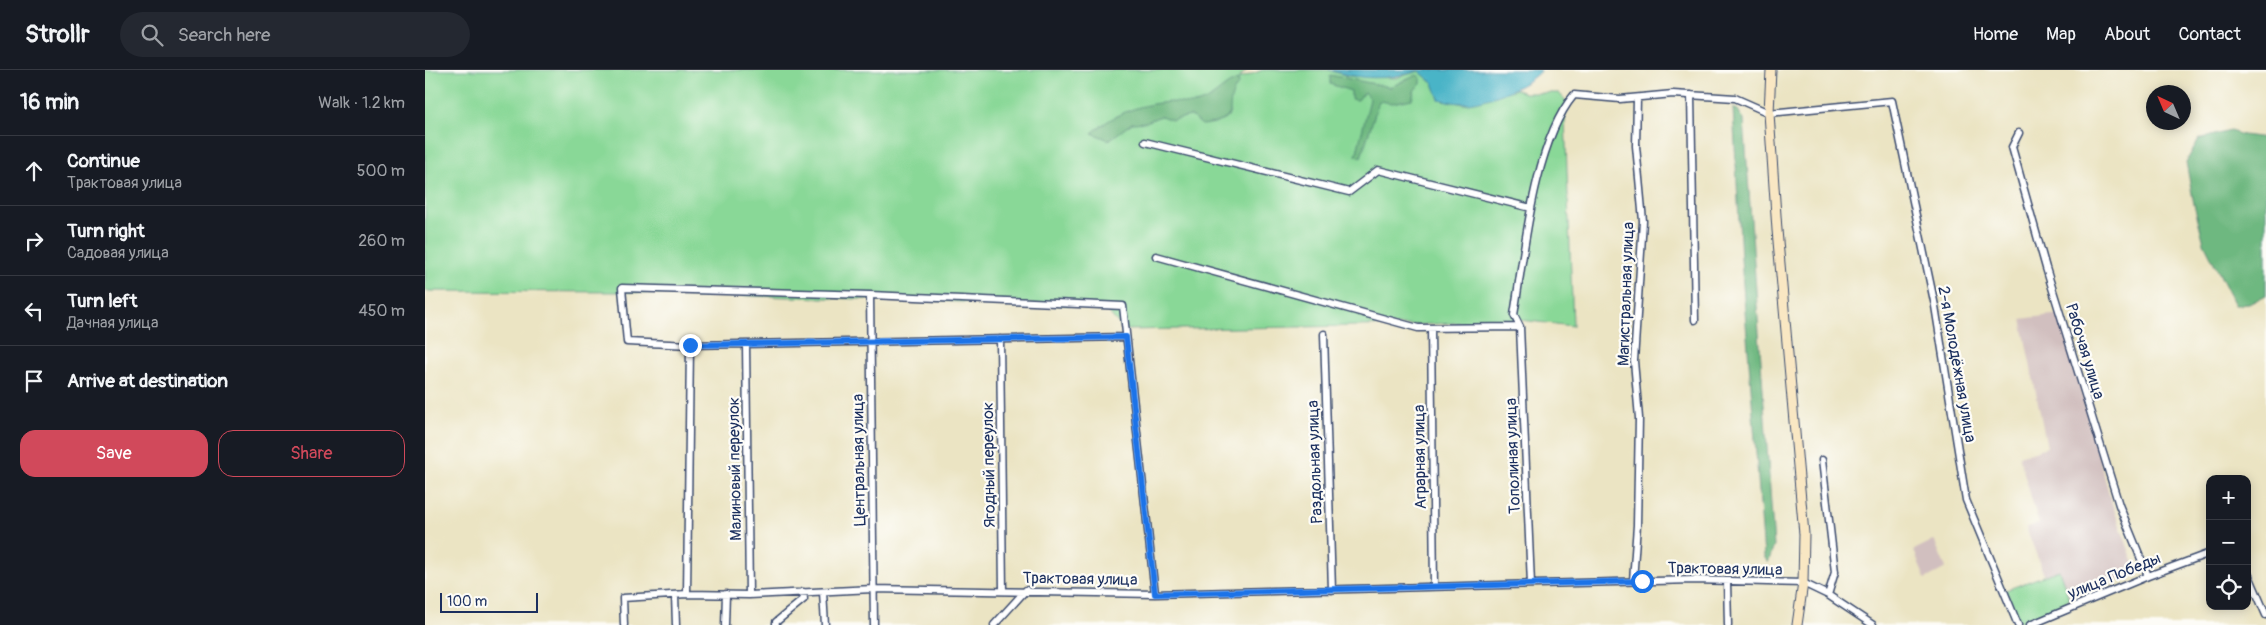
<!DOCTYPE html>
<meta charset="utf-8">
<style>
:root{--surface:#171b24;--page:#242831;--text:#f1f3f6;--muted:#9ea1a6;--line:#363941;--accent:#d1495b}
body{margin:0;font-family:Pangolin,sans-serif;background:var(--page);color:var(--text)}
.controls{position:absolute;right:15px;bottom:15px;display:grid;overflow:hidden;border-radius:10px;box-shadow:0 2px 12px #0003}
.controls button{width:45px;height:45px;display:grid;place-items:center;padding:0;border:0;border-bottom:1px solid var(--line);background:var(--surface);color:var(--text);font:25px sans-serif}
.compass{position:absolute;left:1721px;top:15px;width:45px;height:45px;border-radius:50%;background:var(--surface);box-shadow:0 2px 12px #0003;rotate:316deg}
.scale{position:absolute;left:15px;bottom:12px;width:98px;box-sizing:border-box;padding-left:5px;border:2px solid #1b2f5e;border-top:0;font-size:14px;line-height:18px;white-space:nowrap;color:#1b2f5e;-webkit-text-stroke:4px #fdfcf7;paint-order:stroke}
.stop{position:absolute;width:15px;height:15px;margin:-11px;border:4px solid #1a73e8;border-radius:50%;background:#fff}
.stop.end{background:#1a73e8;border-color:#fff;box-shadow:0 1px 5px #0008}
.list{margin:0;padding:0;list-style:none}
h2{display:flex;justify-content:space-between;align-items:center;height:65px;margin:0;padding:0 20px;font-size:21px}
h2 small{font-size:16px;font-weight:400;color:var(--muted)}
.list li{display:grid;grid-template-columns:32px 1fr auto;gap:15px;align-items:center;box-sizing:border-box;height:70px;padding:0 20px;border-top:1px solid var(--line)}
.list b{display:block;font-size:19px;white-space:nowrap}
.list p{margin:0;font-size:16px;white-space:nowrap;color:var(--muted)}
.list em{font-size:16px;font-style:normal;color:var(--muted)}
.actions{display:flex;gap:10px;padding:15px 20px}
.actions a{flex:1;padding:11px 0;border:1px solid var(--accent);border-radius:15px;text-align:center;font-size:18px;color:var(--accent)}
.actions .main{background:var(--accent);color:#fff}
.icon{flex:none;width:28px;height:28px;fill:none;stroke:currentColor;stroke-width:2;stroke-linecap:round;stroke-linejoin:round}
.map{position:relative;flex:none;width:1841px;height:555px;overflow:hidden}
header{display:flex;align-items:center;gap:30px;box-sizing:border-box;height:70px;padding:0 25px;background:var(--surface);border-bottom:1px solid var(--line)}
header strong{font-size:24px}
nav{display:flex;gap:28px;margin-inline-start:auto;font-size:18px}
.search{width:350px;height:45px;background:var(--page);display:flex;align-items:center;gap:12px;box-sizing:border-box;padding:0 18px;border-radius:28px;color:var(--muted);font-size:19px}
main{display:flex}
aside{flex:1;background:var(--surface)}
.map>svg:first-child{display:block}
.industrial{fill:#d1bfbf}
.green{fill:#89d897;stroke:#52847a}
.forest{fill:#6eb880;stroke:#44746f}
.water{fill:#49b4c7;stroke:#327292}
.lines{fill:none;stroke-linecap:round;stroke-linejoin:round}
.street-casing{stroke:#3a4a6d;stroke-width:9}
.secondary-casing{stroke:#3a4a6d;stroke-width:11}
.street{stroke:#fff;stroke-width:6}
.secondary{stroke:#f9e7c3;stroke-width:9}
.route{stroke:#1a73e8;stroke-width:6}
.labels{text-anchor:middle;stroke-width:4.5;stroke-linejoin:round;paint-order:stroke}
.street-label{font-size:16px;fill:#1b2f5e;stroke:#fdfcf7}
</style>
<header>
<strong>Strollr</strong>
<div class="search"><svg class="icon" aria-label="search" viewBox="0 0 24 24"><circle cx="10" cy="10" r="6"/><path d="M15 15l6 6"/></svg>Search here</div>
<nav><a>Home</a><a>Map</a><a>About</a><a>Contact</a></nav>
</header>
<main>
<aside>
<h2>16 min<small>Walk · 1.2 km</small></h2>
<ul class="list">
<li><svg class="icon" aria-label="ahead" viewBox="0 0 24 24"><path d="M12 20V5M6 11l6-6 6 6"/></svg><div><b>Continue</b><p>Трактовая улица</p></div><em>500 m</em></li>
<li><svg class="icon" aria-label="right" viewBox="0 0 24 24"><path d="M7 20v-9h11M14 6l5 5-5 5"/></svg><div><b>Turn right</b><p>Садовая улица</p></div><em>260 m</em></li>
<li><svg class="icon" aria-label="left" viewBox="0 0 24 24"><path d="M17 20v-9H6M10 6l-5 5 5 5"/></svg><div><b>Turn left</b><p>Дачная улица</p></div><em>450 m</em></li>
<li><svg class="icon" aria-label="arrive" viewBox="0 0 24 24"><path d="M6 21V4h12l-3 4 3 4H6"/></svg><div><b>Arrive at destination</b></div></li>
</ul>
<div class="actions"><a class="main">Save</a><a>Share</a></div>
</aside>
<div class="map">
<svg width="1841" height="555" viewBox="0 0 1841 555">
<rect width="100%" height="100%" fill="#fdfcf7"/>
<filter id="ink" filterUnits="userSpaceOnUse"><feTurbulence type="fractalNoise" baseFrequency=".02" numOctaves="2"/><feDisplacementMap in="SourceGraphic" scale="10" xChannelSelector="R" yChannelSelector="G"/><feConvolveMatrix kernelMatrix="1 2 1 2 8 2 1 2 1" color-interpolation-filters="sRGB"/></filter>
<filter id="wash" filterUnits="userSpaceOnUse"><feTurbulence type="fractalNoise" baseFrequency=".0096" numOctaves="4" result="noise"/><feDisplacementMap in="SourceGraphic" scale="20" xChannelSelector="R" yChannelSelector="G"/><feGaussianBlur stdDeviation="1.12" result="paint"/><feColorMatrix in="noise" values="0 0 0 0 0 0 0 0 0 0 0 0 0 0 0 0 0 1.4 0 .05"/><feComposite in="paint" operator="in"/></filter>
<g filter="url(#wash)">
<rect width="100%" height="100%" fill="#ebe4c3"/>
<path class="industrial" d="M1635 244 1686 431 1711 499 1709 504 1644 528 1634 500 1619 505 1601 457 1614 454 1594 386 1622 377 1596 249Z
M1509 470 1521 498 1500 509 1489 480Z"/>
<path class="green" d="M0 0H822L813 9 838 0H904L922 6 971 8 994 1 1008 13 1014 29 1039 34 1091 19 1099 23H1134L1143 33 1140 48 1148 256 1095 250 989 255 699 260 678 236 190 222 0 221Z
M1634 500 1644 528 1641 532 1597 552 1593 550 1581 520Z"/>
<path class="forest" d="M905 5 965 17 992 5 996 8V14L990 19 987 29 967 33 954 31 936 87 931 86 945 29 939 22 933 30 926 29V21L905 14Z
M813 10 814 14C794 37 822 50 777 55L766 46 747 50 736 46 721 52 707 53 684 70 667 63C690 43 717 33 748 32 757 32 763 36 774 33 789 29 800 13 813 10Z
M1308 38 1313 40 1319 50 1349 476 1343 493 1339 486 1316 189Z
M1805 61 1818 65 1841 68V225L1824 234 1810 235 1779 173 1769 134 1761 92 1774 69Z"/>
<path class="water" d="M904 0H1116C1104 16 1057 34 1038 33 1030 33 1022 31 1014 29L1008 13 994 1C963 10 935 10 904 0Z"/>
</g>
<g filter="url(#ink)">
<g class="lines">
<defs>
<path id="street" d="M1266 25 1270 250
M1594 63 1587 77 1621 198 1694 435 1723 506
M720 72 924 122 953 100 1106 138
M731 186 993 258 1095 257
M445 225 449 555
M1006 258 1009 517
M899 264 907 520
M701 267 265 275 202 272 197 218 445 225 698 236 730 524
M575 269 578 521
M321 274 324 525
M1397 390 1410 502 1403 525
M1822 501 1841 545
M1208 511 1212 455 1214 348 1209 291 1218 151 1211 76 1212 28
M1302 511 1303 555
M1106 514 1095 257 1089 245C1099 184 1109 72 1149 25L1195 29 1248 24 1310 28 1344 43 1467 31 1510 236 1541 430 1593 555
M398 522 400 555
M262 524 265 275
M250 525 251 555
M199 555 198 528 262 524 324 525 448 519 730 524 1269 510 1378 513 1403 525 1448 555
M300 555 301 524
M351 555V552L379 529 378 522
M569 555 601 520
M1605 555 1723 506 1785 483"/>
<path id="secondary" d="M1346 0 1344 43 1352 160 1379 464 1378 513 1372 555"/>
</defs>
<use href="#street" class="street-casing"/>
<use href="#secondary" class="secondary-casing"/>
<use href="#street" class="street"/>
<use href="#secondary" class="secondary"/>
</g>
</g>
<g class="lines" filter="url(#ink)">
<path class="route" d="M265 275 701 267 730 524 1217 511"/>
</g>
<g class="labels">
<g class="street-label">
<text transform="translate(1200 224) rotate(-88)" y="6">Магистральная улица</text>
<text transform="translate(1661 281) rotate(73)" y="6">Рабочая улица</text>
<text transform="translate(1533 294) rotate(80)" y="6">2-я Молодёжная улица</text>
<text transform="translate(1087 386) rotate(-92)" y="6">Тополиная улица</text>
<text transform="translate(994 387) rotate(-91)" y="6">Аграрная улица</text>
<text transform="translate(433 390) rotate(-91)" y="6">Центральная улица</text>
<text transform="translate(889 392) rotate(-92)" y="6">Раздольная улица</text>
<text transform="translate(563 395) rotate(-91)" y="6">Ягодный переулок</text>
<text transform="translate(309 399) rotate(-91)" y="6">Малиновый переулок</text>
<text transform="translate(1300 498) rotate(1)" y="6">Трактовая улица</text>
<text transform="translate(1689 505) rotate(-22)" y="6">улица Победы</text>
<text transform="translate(655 508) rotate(1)" y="6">Трактовая улица</text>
</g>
</g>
</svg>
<div class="controls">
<button>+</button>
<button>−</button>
<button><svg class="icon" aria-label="locate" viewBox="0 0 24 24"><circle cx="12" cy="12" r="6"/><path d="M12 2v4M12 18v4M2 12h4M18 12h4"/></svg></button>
</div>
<svg class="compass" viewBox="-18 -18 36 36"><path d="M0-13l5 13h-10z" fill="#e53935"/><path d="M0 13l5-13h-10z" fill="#9ea1a6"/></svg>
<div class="scale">100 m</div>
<div class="stop" style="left:1217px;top:511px"></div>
<div class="stop end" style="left:265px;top:275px"></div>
</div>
</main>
